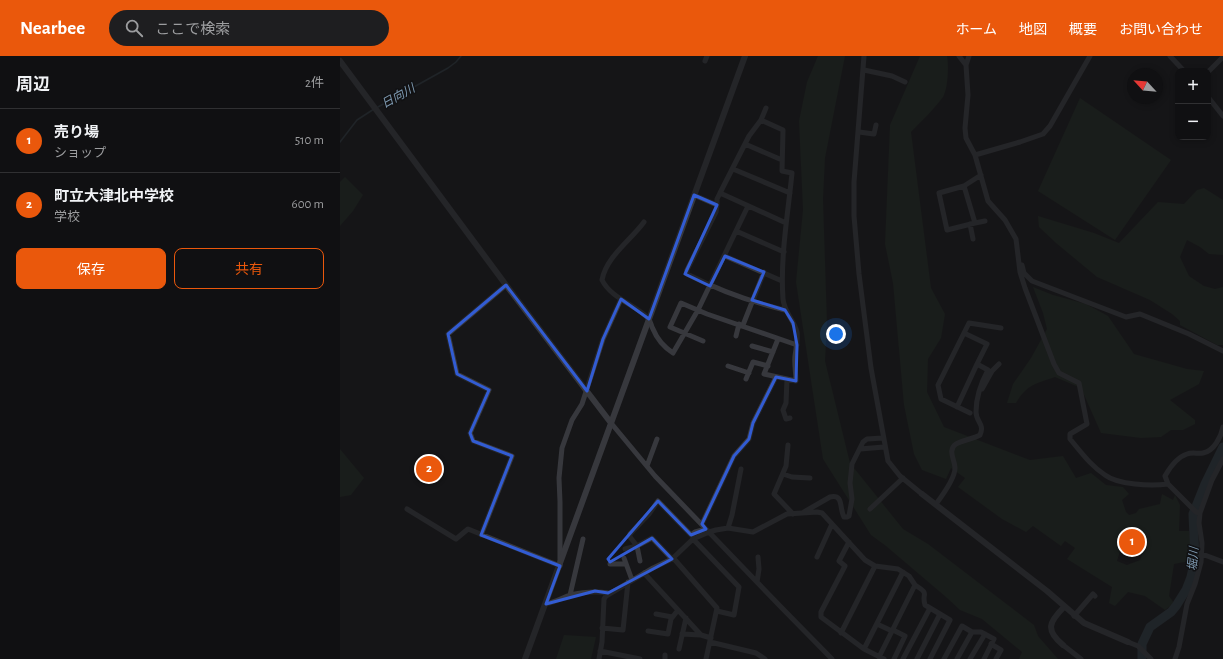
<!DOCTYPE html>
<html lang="ja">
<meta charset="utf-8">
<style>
:root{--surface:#101012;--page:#1e1e20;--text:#f1f3f6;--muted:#9c9d9f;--line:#303032;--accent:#ea580c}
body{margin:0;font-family:"Alegreya Sans","Noto Sans JP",sans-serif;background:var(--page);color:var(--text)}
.controls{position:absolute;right:12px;top:12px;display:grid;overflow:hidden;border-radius:8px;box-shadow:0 2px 6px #0003}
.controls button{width:36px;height:36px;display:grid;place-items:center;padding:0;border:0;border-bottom:1px solid var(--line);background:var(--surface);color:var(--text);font:20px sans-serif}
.compass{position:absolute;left:787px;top:12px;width:36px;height:36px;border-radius:50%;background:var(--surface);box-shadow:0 2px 6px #0003;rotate:296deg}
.you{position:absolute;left:496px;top:278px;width:14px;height:14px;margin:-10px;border:3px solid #fff;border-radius:50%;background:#1a73e8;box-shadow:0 0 0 6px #1a73e833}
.badge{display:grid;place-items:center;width:26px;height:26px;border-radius:50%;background:var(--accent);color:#fff;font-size:13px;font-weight:700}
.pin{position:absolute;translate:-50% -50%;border:2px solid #fff;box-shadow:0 1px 4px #0006}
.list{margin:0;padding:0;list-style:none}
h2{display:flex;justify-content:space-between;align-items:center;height:52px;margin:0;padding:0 16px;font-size:17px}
h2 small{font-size:13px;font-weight:400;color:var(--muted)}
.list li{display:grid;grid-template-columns:26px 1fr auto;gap:12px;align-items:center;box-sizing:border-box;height:64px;padding:0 16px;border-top:1px solid var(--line)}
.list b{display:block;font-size:15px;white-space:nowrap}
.list p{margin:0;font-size:13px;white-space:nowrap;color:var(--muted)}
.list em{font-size:13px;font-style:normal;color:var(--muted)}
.actions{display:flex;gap:8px;padding:12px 16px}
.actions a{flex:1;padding:9px 0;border:1px solid var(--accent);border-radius:8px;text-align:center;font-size:14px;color:var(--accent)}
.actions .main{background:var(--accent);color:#fff}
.icon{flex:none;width:22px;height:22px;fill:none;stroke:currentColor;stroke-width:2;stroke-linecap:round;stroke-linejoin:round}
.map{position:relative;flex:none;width:883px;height:603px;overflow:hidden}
header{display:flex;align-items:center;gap:24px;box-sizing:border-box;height:56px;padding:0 20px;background:var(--accent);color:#fff}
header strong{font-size:19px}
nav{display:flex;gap:22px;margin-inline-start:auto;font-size:14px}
.search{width:280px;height:36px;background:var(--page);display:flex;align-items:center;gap:10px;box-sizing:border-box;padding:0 14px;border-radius:22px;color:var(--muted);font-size:15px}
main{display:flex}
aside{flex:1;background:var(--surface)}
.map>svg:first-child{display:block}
.green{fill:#1e261f;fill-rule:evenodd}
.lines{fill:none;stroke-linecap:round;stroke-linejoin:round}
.stream{stroke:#2c353c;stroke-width:1.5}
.river{stroke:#2c353c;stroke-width:9}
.minor{stroke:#37383d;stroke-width:5}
.tertiary{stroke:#37383d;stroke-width:6}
.marked{fill:none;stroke:#325cd3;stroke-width:3;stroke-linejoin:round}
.labels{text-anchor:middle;stroke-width:3;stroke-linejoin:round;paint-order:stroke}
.water-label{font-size:12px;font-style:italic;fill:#7f9bb3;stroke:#111113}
</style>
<header>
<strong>Nearbee</strong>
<div class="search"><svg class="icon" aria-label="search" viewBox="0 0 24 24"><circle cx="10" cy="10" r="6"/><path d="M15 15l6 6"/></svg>ここで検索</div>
<nav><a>ホーム</a><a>地図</a><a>概要</a><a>お問い合わせ</a></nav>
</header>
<main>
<aside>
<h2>周辺<small>2件</small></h2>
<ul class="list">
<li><span class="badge">1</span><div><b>売り場</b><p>ショップ</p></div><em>510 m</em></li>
<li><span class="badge">2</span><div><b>町立大津北中学校</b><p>学校</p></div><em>600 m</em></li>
</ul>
<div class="actions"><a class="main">保存</a><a>共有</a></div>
</aside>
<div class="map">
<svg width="883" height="603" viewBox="0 0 883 603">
<rect width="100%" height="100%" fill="#161618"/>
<path class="green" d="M478 0H505L485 102 483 143 487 267 485 305 510 407 563 473 588 488 694 569 698 580 718 603H679L682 596 642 563 620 554 606 541 546 490 531 479 483 403 456 226 463 154 459 65 467 26Z
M580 0H607C609 9 608 33 603 41 594 53 582 65 571 76L591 232 605 258 601 282 588 303 587 336 604 371 690 404 723 400 736 422 751 417 766 429 783 431 789 438 782 444 786 456 789 459 796 457 799 453 820 448 822 438 833 444 835 439 840 449 839 475H849L852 490 850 505 834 508 829 540 834 547 825 554 805 540 788 536 775 550 769 547 772 531 727 503 735 492 725 485 721 490 693 470 686 476 662 463 618 431 625 422 611 412 606 423 582 414 574 398 564 349 553 227 545 188 550 69ZM785 479 796 482 794 487 805 491 800 504 787 509 777 505Z
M740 42 831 104 775 184 698 135Z
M5 121 23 139 13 155 0 170V126Z
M864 132 883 144V199L869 198 860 191 847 184 840 201 849 220 864 230 875 233 883 231V289H877L840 269V265L832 258 810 244 757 221 716 187 699 171 698 160 754 177 779 187 818 146 844 148 857 134Z
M693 231 713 239 746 248 768 260 794 298 847 313 864 315 859 328 830 344 855 364V368L843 374H831L821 381 801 382 761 377 741 332 715 321C696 328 687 328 676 347H667L673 328 691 302 707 273 703 257Z
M0 393 24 422 11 439 0 441Z
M224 579 256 581 251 603H216Z"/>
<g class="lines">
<path class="stream" d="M38 51 108 12 116 6 121 0
M0 86 17 64 34 53"/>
<path class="river" d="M802 603V588L810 571 831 556 836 550 846 534 851 521 855 503 853 458 865 428 883 391"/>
<path class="minor" d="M524 0 514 126V160L519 218 531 312 548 405 560 420 582 438
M619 0 626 9
M629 0 626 9 628 39 625 72 626 82 635 99 648 145 665 164 676 183 680 216 685 232 714 308 719 317 739 327 747 368 730 378V383C741 396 751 410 765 419 778 429 811 430 828 428
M830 0 844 15
M365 5 367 0
M524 14 552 20 565 26
M868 16 883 1
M868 41 883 60
M421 64 426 52
M519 76 534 78 536 69
M405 88 442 104
M635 99 680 86 703 78 710 70 750 0
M393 113 450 137
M624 130 635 167 607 174 599 137 624 130 641 119
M354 139 377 149V143L380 137
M377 149 376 156 347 214V218C378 234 411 246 445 254
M304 166C291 184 266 201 262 224 271 242 294 248 308 262 311 265 311 270 313 273 317 283 324 291 333 297L358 254 408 150
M635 167 645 165
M630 168 633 183
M396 175 444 196
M385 200 442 225
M682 209 684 217 692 225 786 261 800 258 849 278 883 295
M403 269 424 216
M624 277 629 267 661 272
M396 280 399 268
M438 283 424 318 456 325C456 317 454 308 455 300 456 292 458 285 457 276 454 264 444 256 443 243 440 201 448 158 452 117L442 115 443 74 421 64 409 80 380 137 446 167
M363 285 330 271 341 247 367 258 457 289
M412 290 433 296
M388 310 409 317
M406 323 413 306 428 310
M447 323 446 347 443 354 446 363 450 362
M642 333 652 315 659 308
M617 351 637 308
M271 367 315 420 440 550 492 603
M448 389 446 410 434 438 453 458
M520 393 544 391
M307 410 317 383
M443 418 452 421 470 422
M596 448C602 440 615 422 615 412 615 404 607 394 616 388 623 384 633 383 640 379 645 368 636 366 636 356 636 341 641 327 648 314L637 308 647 288 624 277 598 329 601 343 630 357
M67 453 116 483 128 473 220 510V446L219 422 222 392 232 364 242 348 263 283 281 243
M530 453 563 422
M464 456 490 441C504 438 499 452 504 461H507L509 460 512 443 510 427 512 408 523 386 527 383 543 382
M860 457 856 456 828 428 825 420C830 411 838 401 847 398 852 396 858 398 863 397 874 395 881 381 883 371
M362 468 394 400 409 383 413 367 436 321
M388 472 392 459 401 413
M141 479 172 400 133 385 130 377 149 334 117 318 108 278 166 229
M353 483 399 531 394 559 377 555
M509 486 499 505 505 510 481 556V561L524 593 544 603
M285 493 297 490 312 482 332 503 335 504 377 552 366 603
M862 498 883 506
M477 501 492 468
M284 502 292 524
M300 505 297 490 290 481V478L309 458 318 445 351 479 355 476 366 473
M270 508H286
M304 517 361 579 371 582
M417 526 419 513 418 501
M230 539 243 483
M206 548C215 546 222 542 230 539 243 536 256 535 268 537
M316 558 332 561
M734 560 753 538 755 540
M537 568 552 575
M262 572 283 574 288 526
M553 574 565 580 554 603
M308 575 328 578 331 563 338 554
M501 577 535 510
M342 578 361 579
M370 586 416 597 425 603
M788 586 798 590 811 603
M651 588 661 594 656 603
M723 589 741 603
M339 593 346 562
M524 593 563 516
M260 595 300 603
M539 601 575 529C591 539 581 536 585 549L610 564 590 603
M259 603 262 586 264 543 266 540 313 512 332 503 353 483 369 476 376 474 388 472 413 476 447 458 477 456 482 457 525 504 535 510 558 513 569 520 575 529
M325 603V599
M563 603 590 552
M577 603 600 558
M604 603 622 570 632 576H641L654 583 644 603
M617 603 632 576
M630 603 645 578
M835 603 839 591 847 548 855 528 861 506 862 487 859 467 860 457 872 424 883 403"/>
<path class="tertiary" d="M0 5 166 229 271 367
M582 438 707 535 744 567 788 586
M723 589C705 574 709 566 724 551
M185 603 405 0"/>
</g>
<path d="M0 0H883V603H0ZM354 139 377 149 345 218 370 230 385 200 424 216 412 244 445 254 453 267 457 289 456 325 436 321 413 367 409 383 394 400 362 468 366 473 351 479 318 445 268 503 270 506 312 482 332 503 268 537 255 535 206 548 220 510 141 479 172 400 133 385 130 377 149 334 117 318 108 278 166 229 247 335 263 283 281 243 309 263Z" fill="#161618" fill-opacity=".55" fill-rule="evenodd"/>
<path class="marked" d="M354 139 377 149 345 218 370 230 385 200 424 216 412 244 445 254 453 267 457 289 456 325 436 321 413 367 409 383 394 400 362 468 366 473 351 479 318 445 268 503 270 506 312 482 332 503 268 537 255 535 206 548 220 510 141 479 172 400 133 385 130 377 149 334 117 318 108 278 166 229 247 335 263 283 281 243 309 263Z"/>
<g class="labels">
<g class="water-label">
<text transform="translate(58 40) rotate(-29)" y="4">日向川</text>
<text transform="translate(853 503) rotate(-85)" y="4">堀川</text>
</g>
</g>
</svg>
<div class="controls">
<button>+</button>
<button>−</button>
</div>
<svg class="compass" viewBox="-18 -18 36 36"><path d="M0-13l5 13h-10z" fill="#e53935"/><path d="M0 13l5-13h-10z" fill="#9c9d9f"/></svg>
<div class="you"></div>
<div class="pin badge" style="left:792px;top:486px">1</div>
<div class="pin badge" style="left:89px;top:413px">2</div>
</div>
</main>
